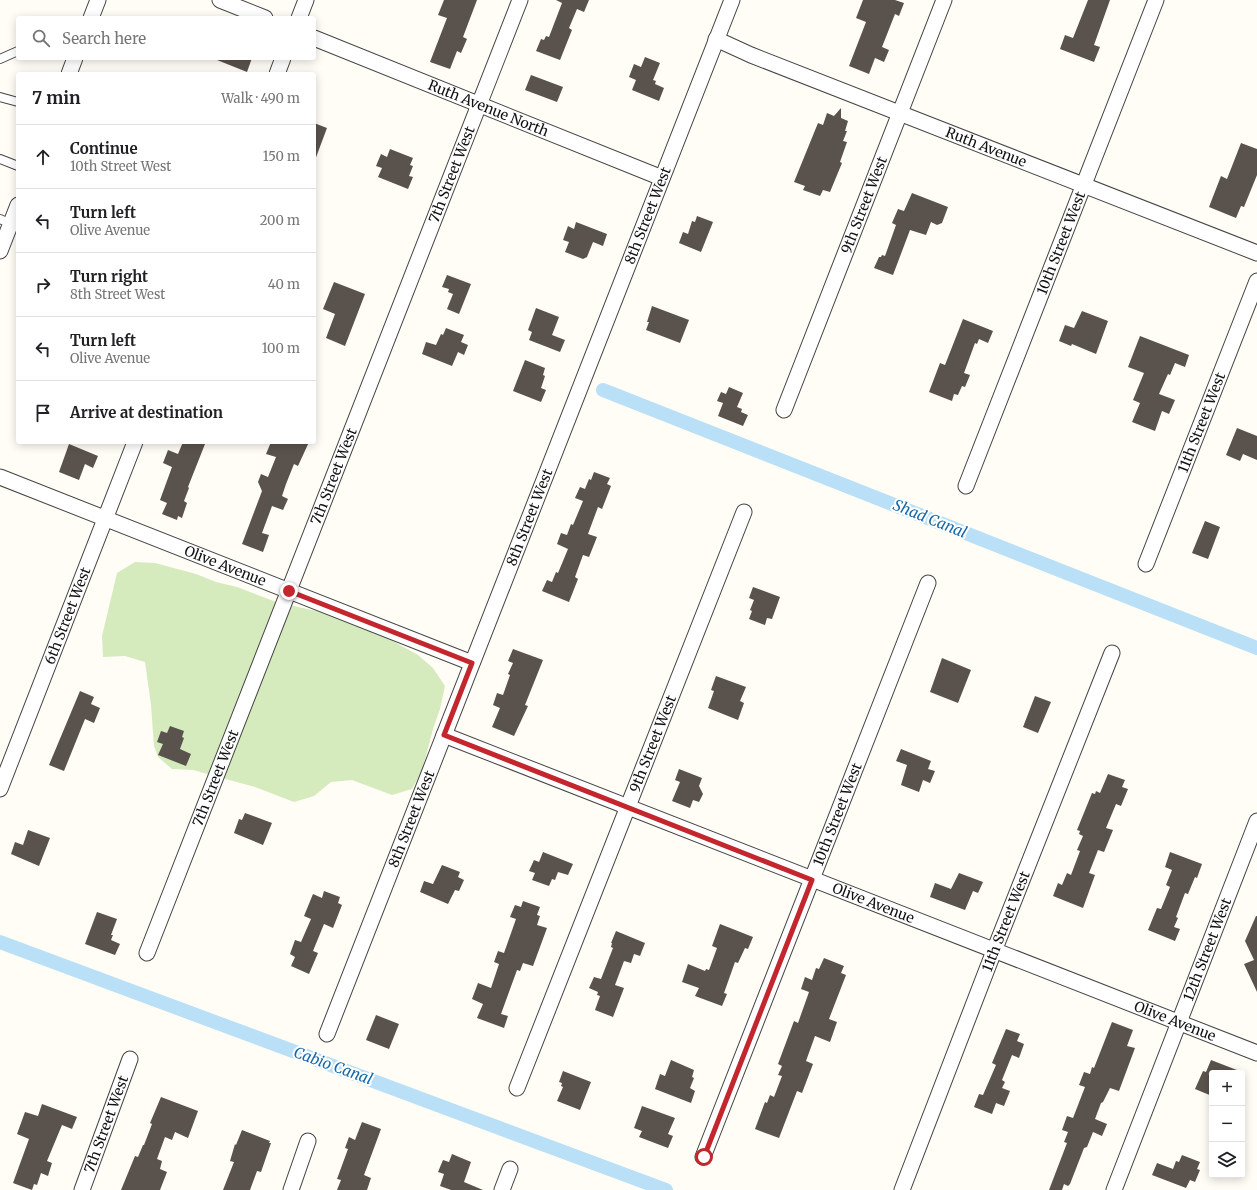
<!DOCTYPE html>
<meta charset="utf-8">
<style>
:root{--surface:#fff;--page:#f2f2f2;--text:#202124;--muted:#757577;--line:#e0e0e0}
body{margin:0;font-family:Merriweather,serif;background:var(--page);color:var(--text)}
.controls{position:absolute;right:12px;bottom:12px;display:grid;overflow:hidden;border-radius:4px;box-shadow:0 2px 10px #0003}
.controls button{width:36px;height:36px;display:grid;place-items:center;padding:0;border:0;border-bottom:1px solid var(--line);background:var(--surface);color:var(--text);font:20px sans-serif}
.stop{position:absolute;width:12px;height:12px;margin:-9px;border:3px solid #c4262e;border-radius:50%;background:#fff}
.stop.end{background:#c4262e;border-color:#fff;box-shadow:0 1px 4px #0008}
.list{margin:0;padding:0;list-style:none}
h2{display:flex;justify-content:space-between;align-items:center;height:52px;margin:0;padding:0 16px;font-size:17px}
h2 small{font-size:13px;font-weight:400;color:var(--muted)}
.list li{display:grid;grid-template-columns:26px 1fr auto;gap:12px;align-items:center;box-sizing:border-box;height:64px;padding:0 16px;border-top:1px solid var(--line)}
.list b{display:block;font-size:15px;white-space:nowrap}
.list p{margin:0;font-size:13px;white-space:nowrap;color:var(--muted)}
.list em{font-size:13px;font-style:normal;color:var(--muted)}
.icon{flex:none;width:22px;height:22px;fill:none;stroke:currentColor;stroke-width:2;stroke-linecap:round;stroke-linejoin:round}
.map{position:relative;flex:none;width:1257px;height:1190px;overflow:hidden}
.search{position:absolute;background:var(--surface);box-shadow:0 2px 10px #0003;left:16px;top:16px;width:300px;height:44px;display:flex;align-items:center;gap:10px;box-sizing:border-box;padding:0 14px;border-radius:4px;color:var(--muted);font-size:15px}
.panel{position:absolute;background:var(--surface);box-shadow:0 2px 10px #0003;left:16px;top:72px;width:300px;height:372px;border-radius:4px}
.map>svg:first-child{display:block}
.green{fill:#d5ebbd}
.lines{fill:none;stroke-linecap:round;stroke-linejoin:round}
.canal{stroke:#b9e0f7;stroke-width:14}
.building{fill:#5a524d}
.lane-casing{stroke:#444;stroke-width:10}
.street-casing{stroke:#444;stroke-width:17}
.lane{stroke:#fff;stroke-width:8}
.street{stroke:#fff;stroke-width:15}
.route{stroke:#c4262e;stroke-width:5}
.labels{text-anchor:middle;stroke-width:4;stroke-linejoin:round;paint-order:stroke}
.street-label{font-size:14px;fill:#111;stroke:#fff}
.water-label{font-size:15px;font-style:italic;fill:#1768a6;stroke:#fff}
</style>
<div class="map">
<svg width="1257" height="1190" viewBox="0 0 1257 1190">
<rect width="100%" height="100%" fill="#fffdf5"/>
<path class="green" d="M135 562 155 563 196 574 216 582 237 587 276 602 321 612 380 634 418 655 433 668 445 686 440 709 433 729 422 771 412 789 392 795 352 780 331 782 314 796 294 802 255 787 193 770 172 769 158 757 154 746 151 705 145 662 125 656 103 657 102 636 117 573Z"/>
<g class="lines">
<path class="canal" d="M603 390 1257 648
M0 942 666 1190"/>
</g>
<path class="building" d="M444 0H477L463 37 467 39 461 53 457 51 450 69 430 62 447 18 438 15Z
M556 0H589L584 12 577 9 569 28 572 30 560 60 536 51 541 39 544 40 546 36 549 37 562 3Z
M863 0H895L904 3 899 16 895 14 882 47 889 50 884 62 875 58 869 74 849 66 866 22 856 18Z
M1088 0H1110L1094 45 1100 47 1094 62 1060 49 1065 35 1073 38Z
M645 57 660 63 653 80 656 81 655 84 664 88 659 101 632 90 636 80 629 77 634 64 641 67Z
M212 58H252L247 72Z
M531 75 563 87 557 102 525 90Z
M841 108V118L848 121 845 131H847L843 141 847 142 840 162 842 163 830 192 823 190 820 196 803 190 805 186 794 182 818 123 823 125 827 113 834 116Z
M314 123 327 128 315 160H314Z
M1241 143 1257 149V175L1244 207 1241 206 1236 218 1209 207 1221 176 1227 179Z
M390 149 413 158 410 165 413 166 409 176 413 177 408 189 378 177 382 168 376 166 381 154 387 157Z
M912 193 948 207 942 223 937 225 931 222 926 235 910 230 893 275 874 268 879 257H881L882 255 885 256 896 225 892 223 898 209 904 211Z
M697 216 713 222 701 252 679 243 683 232 688 234 692 221 695 222Z
M576 222 607 234 603 246 593 242 587 257 583 259 565 252 569 242 563 240 568 226 574 229Z
M447 275 471 284 459 314 447 309 453 294 448 292 449 289 442 287Z
M334 282 365 294 345 346 326 338 335 314 323 309Z
M652 306 689 320 680 343 646 330 649 322H647Z
M536 308 559 317 552 335 565 340 560 352 529 340 532 332 528 330Z
M1082 311 1108 321 1096 354 1072 344 1071 346 1059 341 1065 325 1074 328Z
M963 319 993 331 988 343 979 339 977 344 975 343 964 373 970 375 965 387 962 386 958 395 954 394 952 401 929 392 940 363 945 365Z
M446 328 464 335 461 342 468 345 464 355 458 352 452 366 422 354 426 342 436 345 441 334 443 335Z
M1140 336 1189 355 1185 367 1175 363 1170 375 1168 374 1159 394 1175 400 1169 414 1162 411 1155 431 1132 422 1140 403 1133 400 1144 373 1128 367Z
M525 360 545 368 543 375 545 376 541 388 546 390 541 402 513 391Z
M729 387 743 393 737 407 742 409 741 412 748 415 743 426 718 416 723 403 717 401 721 392 726 394Z
M1237 428 1257 436V460L1243 454 1240 461 1226 455Z
M183 442H199L205 444 188 487 189 488 184 501 187 503 182 518 178 516 177 520 162 514 167 503 160 500 172 467 163 463 168 450 178 454Z
M271 442H309L298 466 294 464 286 484 282 496 288 499 283 510 272 506 262 533 269 535 263 552 242 544 262 491 258 482 261 474 268 477 276 457 266 454Z
M69 444 98 456 93 468 85 464 79 480 59 472Z
M594 472 610 478 607 484 611 486 602 509 598 507 588 534 597 537 589 557 583 555 575 577 578 579 569 602 542 591 547 580 552 582 556 572 558 573 568 549 557 544 561 533 567 535 571 524 573 525 583 501 575 498 580 487 585 489 589 479 591 480Z
M1205 521 1220 527 1208 559 1192 553Z
M753 587 780 597 772 619 767 618 765 625 749 619 752 611 750 610 754 600 749 598Z
M513 649 543 660 525 705 528 706 514 736 492 727 500 708 493 705 497 693 503 695 510 675 508 674 513 663 508 661Z
M942 658 971 670 958 703 930 692Z
M716 676 746 687 740 701 744 703 738 720 708 708 714 691 711 690Z
M80 691 94 697 91 704 100 708 94 723 85 719 64 771 49 765Z
M1035 696 1051 702 1038 733 1023 727Z
M170 726 184 731 182 737 184 738 180 749 191 754 186 766 158 755 163 744 157 742 161 731 167 733Z
M901 749 931 761 928 769 935 771 930 783 923 780 919 792 901 785 907 765 896 761Z
M679 769 702 778 699 786 703 794 699 802 693 800 690 808 672 801 680 782 675 780Z
M1108 774 1125 780 1122 787 1128 789 1121 806 1116 804 1106 828 1113 830 1104 852 1098 850 1089 873 1095 875 1083 908 1053 896 1058 883 1062 885 1067 873 1071 875 1080 851 1077 850 1083 836 1079 834 1080 831 1077 830 1092 793 1095 794 1096 791 1100 793Z
M245 813 272 823 263 845 234 833 239 819 242 820Z
M28 830 50 838 39 866 11 854 15 842 23 845Z
M543 852 573 864 568 875 558 872 555 880 552 879 549 886 532 880 535 873 529 871 534 860 539 862Z
M1170 852 1202 864 1197 878 1195 877 1188 894 1185 893 1176 917 1178 918 1174 927 1180 929 1175 941 1148 930 1157 908 1161 909 1170 887 1166 885 1172 870 1165 867Z
M442 865 460 872 458 877 464 880 459 891 455 890 448 904 420 892 424 881 433 884Z
M959 873 983 882 978 893 973 891 965 910 930 897 935 883 951 889Z
M324 891 340 897 338 903 342 905 333 928 324 924 313 951 318 953 309 974 291 966 295 957 290 954 295 940 301 942 311 919 304 916 313 894 322 898Z
M523 901 540 907 537 915 540 916 537 925 547 928 533 966 523 963 520 971 517 970 501 1014 508 1016 504 1028 477 1018 483 1004 472 999 478 983 491 988 499 964 494 962 498 951 504 953 516 919 510 917 515 905 521 907Z
M97 912 117 919 111 935H113L111 940 120 944 115 955 85 944Z
M1256 916H1257V992L1244 964 1254 960 1245 941Z
M720 924 753 937 748 949 745 948 738 963 735 962 724 993 727 994 722 1006 695 996 699 988 682 982 688 964 705 971 706 969 709 970 717 948 712 946Z
M616 931 645 943 640 956 634 954 631 963 624 961 615 985 624 988 613 1017 595 1010 600 996 597 995 598 992 589 988 594 977 601 979 613 948 611 947 612 943H611Z
M824 958 844 966 841 973 846 975 829 1019 837 1022 830 1042 815 1036 806 1061 813 1064 802 1093 797 1091 779 1138 755 1129 765 1102 767 1103 770 1095 774 1097 782 1076 778 1075 782 1066 778 1064 794 1021 798 1023 809 992 801 989 805 977 812 980 816 968 819 969Z
M376 1015 399 1024 389 1049 366 1040Z
M1112 1022 1133 1030 1127 1046 1135 1048 1119 1091 1110 1088 1103 1102 1101 1103 1095 1119 1107 1124 1102 1136 1093 1132 1087 1147 1084 1148 1070 1184 1068 1186 1064 1184 1062 1190H1049L1067 1143 1064 1142 1068 1132 1062 1130 1067 1116 1073 1118 1085 1087 1079 1085 1084 1072 1090 1074 1092 1067 1094 1068Z
M1006 1029 1020 1034 1017 1041 1024 1044 1019 1058 1012 1055 1002 1080 1005 1082 1002 1088 1010 1091 1004 1106 996 1103 992 1114 974 1107 979 1094 983 1095 996 1065 992 1063Z
M671 1060 694 1070 692 1077 694 1078 690 1088 695 1091 691 1103 655 1089 660 1074 665 1076Z
M1211 1060 1242 1072 1208 1073 1212 1074V1096L1195 1089 1203 1071 1206 1072Z
M563 1071 591 1082 580 1110 557 1101 563 1087 561 1086 562 1083 559 1082Z
M161 1097 198 1111 188 1138 175 1132 172 1140 165 1137 157 1159 162 1161 160 1169 167 1172 160 1190H121L135 1156 138 1157 143 1145H144L152 1124 150 1123Z
M42 1104 77 1117 72 1129 62 1125 47 1161 52 1163 48 1176 41 1173 37 1185 34 1184 32 1190 13 1183 29 1139 17 1134 25 1112 38 1116Z
M642 1106 675 1118 668 1134 673 1136 668 1148 639 1137 642 1131 634 1128Z
M362 1122 381 1129 364 1175 371 1178 367 1190H337L341 1180 337 1179 348 1149 345 1148 349 1137 355 1140Z
M242 1130 270 1141 269 1143H271L261 1172 257 1171 250 1190H223L234 1162 230 1161 235 1144 236 1145Z
M452 1154 471 1162 464 1182 483 1190H451L440 1186 444 1174 438 1172 443 1160 449 1162Z
M1182 1155 1200 1162 1197 1169 1200 1170 1195 1182 1190 1180 1186 1188 1152 1175 1157 1163 1173 1169 1176 1161 1179 1162Z"/>
<g class="lines">
<defs>
<path id="lane" d="M0 59 18 51
M0 97 18 102
M0 159 18 166
M0 219 11 224"/>
<g id="street">
<path d="M220 0 265 18"/>
<path d="M91 18 98 0"/>
<path d="M299 18 306 0"/>
<path id="s1" d="M314 38 662 178"/>
<path id="s2" d="M716 39 751 55 1257 253"/>
<path d="M69 74 75 58"/>
<path d="M277 74 283 58"/>
<path d="M0 251 18 205"/>
<path id="s3" d="M784 410 944 0"/>
<path id="s4" d="M0 477 472 663"/>
<path id="s5" d="M966 486 1156 0"/>
<path id="s6" d="M1146 564 1257 281"/>
<path id="s7" d="M444 735 1257 1053"/>
<path id="s8" d="M0 789 135 442"/>
<path id="s9" d="M147 953 520 0"/>
<path id="s10" d="M327 1034 732 0"/>
<path id="s11" d="M517 1088 744 512"/>
<path id="s12" d="M703 1157 928 583"/>
<path id="s13" d="M82 1190 130 1059"/>
<path d="M291 1190 308 1141"/>
<path d="M502 1190 510 1169"/>
<path id="s14" d="M902 1190 994 951 1112 653"/>
<path id="s15" d="M1114 1190 1257 821"/>
</g>
</defs>
<use href="#lane" class="lane-casing"/>
<use href="#street" class="street-casing"/>
<use href="#lane" class="lane"/>
<use href="#street" class="street"/>
</g>
<g class="lines">
<path class="route" d="M289 591 472 663 444 735 812 880 704 1157"/>
</g>
<g class="labels">
<g class="street-label">
<text dy="5" stroke="none"><textPath href="#s1" startOffset="188">Ruth Avenue North</textPath></text>
<text dy="5" stroke="none"><textPath href="#s2" startOffset="291">Ruth Avenue</textPath></text>
<text dy="5" stroke="none"><textPath href="#s9" startOffset="836">7th Street West</textPath></text>
<text dy="5" stroke="none"><textPath href="#s3" startOffset="220">9th Street West</textPath></text>
<text dy="5" stroke="none"><textPath href="#s10" startOffset="879">8th Street West</textPath></text>
<text dy="5" stroke="none"><textPath href="#s5" startOffset="261">10th Street West</textPath></text>
<text dy="5" stroke="none"><textPath href="#s6" startOffset="152">11th Street West</textPath></text>
<text dy="5" stroke="none"><textPath href="#s9" startOffset="512">7th Street West</textPath></text>
<text dy="5" stroke="none"><textPath href="#s10" startOffset="555">8th Street West</textPath></text>
<text dy="5" stroke="none"><textPath href="#s4" startOffset="242">Olive Avenue</textPath></text>
<text dy="5" stroke="none"><textPath href="#s8" startOffset="186">6th Street West</textPath></text>
<text dy="5" stroke="none"><textPath href="#s11" startOffset="370">9th Street West</textPath></text>
<text dy="5" stroke="none"><textPath href="#s9" startOffset="188">7th Street West</textPath></text>
<text dy="5" stroke="none"><textPath href="#s12" startOffset="368">10th Street West</textPath></text>
<text dy="5" stroke="none"><textPath href="#s10" startOffset="231">8th Street West</textPath></text>
<text dy="5" stroke="none"><textPath href="#s7" startOffset="461">Olive Avenue</textPath></text>
<text dy="5" stroke="none"><textPath href="#s14" startOffset="288">11th Street West</textPath></text>
<text dy="5" stroke="none"><textPath href="#s15" startOffset="258">12th Street West</textPath></text>
<text dy="5" stroke="none"><textPath href="#s7" startOffset="785">Olive Avenue</textPath></text>
<text dy="5" stroke="none"><textPath href="#s13" startOffset="70">7th Street West</textPath></text>
</g>
<g class="water-label">
<text transform="translate(930 519) rotate(22)" y="5">Shad Canal</text>
<text transform="translate(333 1066) rotate(20)" y="5">Cabio Canal</text>
</g>
</g>
</svg>
<div class="controls">
<button>+</button>
<button>−</button>
<button><svg class="icon" aria-label="layers" viewBox="0 0 24 24"><path d="M12 4l9 5-9 5-9-5zM3 14l9 5 9-5"/></svg></button>
</div>
<div class="stop" style="left:704px;top:1157px"></div>
<div class="stop end" style="left:289px;top:591px"></div>
<div class="search"><svg class="icon" aria-label="search" viewBox="0 0 24 24"><circle cx="10" cy="10" r="6"/><path d="M15 15l6 6"/></svg>Search here</div>
<section class="panel">
<h2>7 min<small>Walk · 490 m</small></h2>
<ul class="list">
<li><svg class="icon" aria-label="ahead" viewBox="0 0 24 24"><path d="M12 20V5M6 11l6-6 6 6"/></svg><div><b>Continue</b><p>10th Street West</p></div><em>150 m</em></li>
<li><svg class="icon" aria-label="left" viewBox="0 0 24 24"><path d="M17 20v-9H6M10 6l-5 5 5 5"/></svg><div><b>Turn left</b><p>Olive Avenue</p></div><em>200 m</em></li>
<li><svg class="icon" aria-label="right" viewBox="0 0 24 24"><path d="M7 20v-9h11M14 6l5 5-5 5"/></svg><div><b>Turn right</b><p>8th Street West</p></div><em>40 m</em></li>
<li><svg class="icon" aria-label="left" viewBox="0 0 24 24"><path d="M17 20v-9H6M10 6l-5 5 5 5"/></svg><div><b>Turn left</b><p>Olive Avenue</p></div><em>100 m</em></li>
<li><svg class="icon" aria-label="arrive" viewBox="0 0 24 24"><path d="M6 21V4h12l-3 4 3 4H6"/></svg><div><b>Arrive at destination</b></div></li>
</ul>
</section>
</div>
